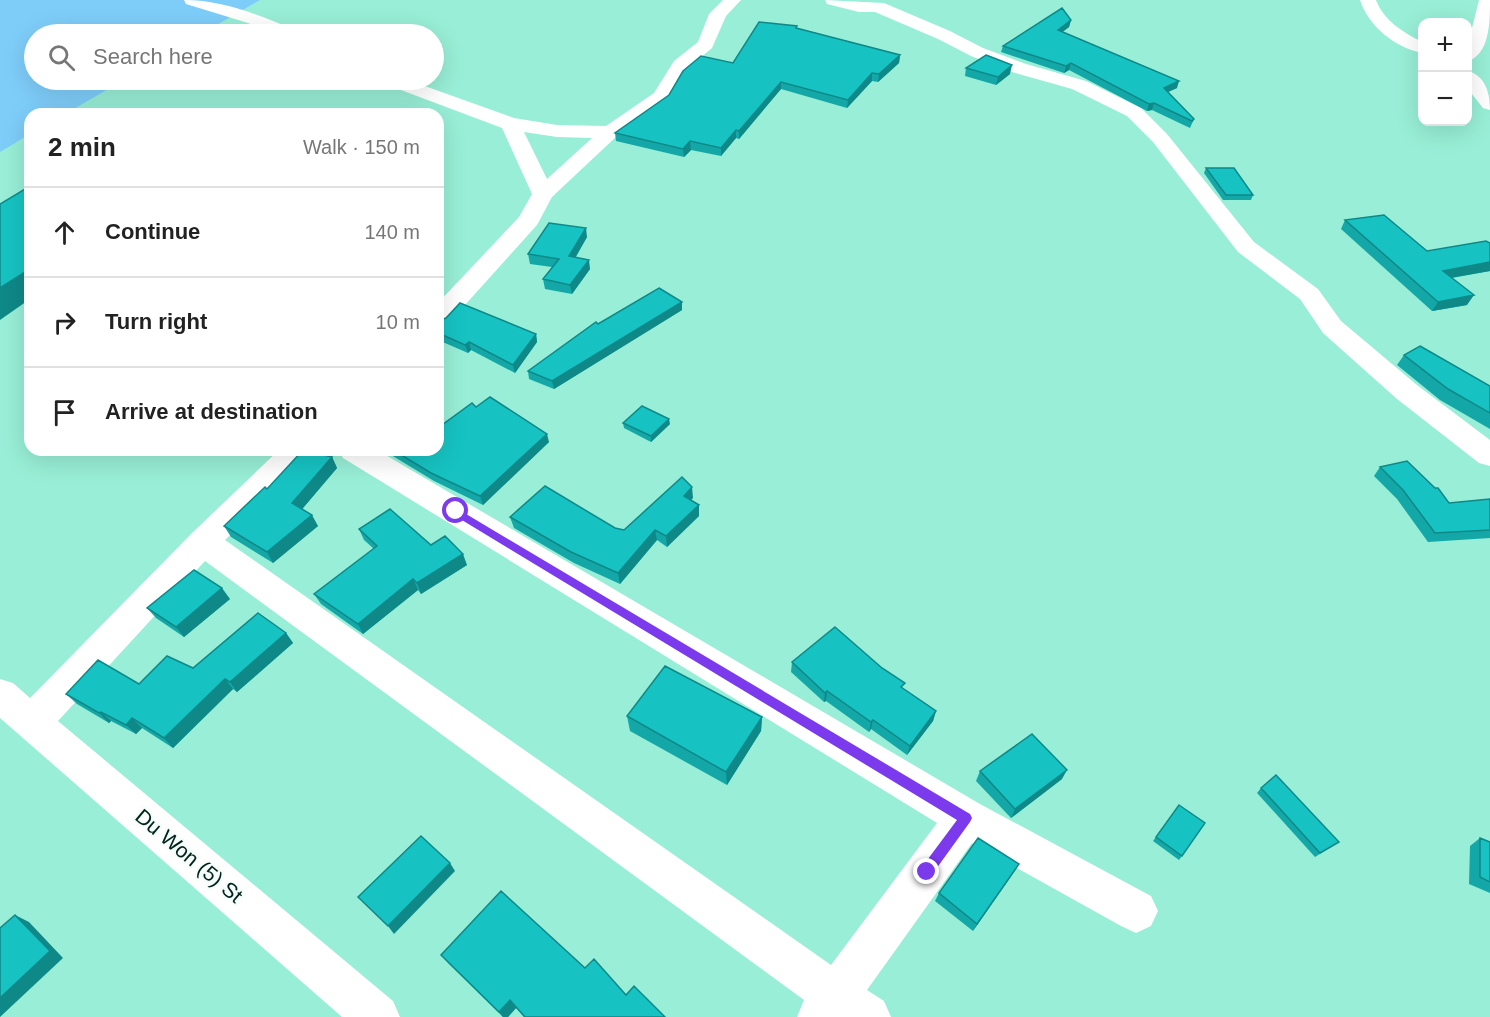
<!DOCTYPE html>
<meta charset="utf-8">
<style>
:root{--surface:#fff;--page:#f6f6f6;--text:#222;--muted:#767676;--line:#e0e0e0}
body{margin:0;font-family:Helvetica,sans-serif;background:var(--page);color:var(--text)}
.controls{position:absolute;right:18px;top:18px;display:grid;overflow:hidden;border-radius:12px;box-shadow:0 6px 24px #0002}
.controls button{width:54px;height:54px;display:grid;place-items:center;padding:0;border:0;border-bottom:2px solid var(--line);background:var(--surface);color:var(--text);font:30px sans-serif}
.stop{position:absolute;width:18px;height:18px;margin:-14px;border:4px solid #7c3aed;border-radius:50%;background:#fff}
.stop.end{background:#7c3aed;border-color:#fff;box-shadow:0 2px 6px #0008}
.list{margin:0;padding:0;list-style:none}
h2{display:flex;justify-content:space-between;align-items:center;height:78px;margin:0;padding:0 24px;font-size:26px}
h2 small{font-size:20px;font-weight:400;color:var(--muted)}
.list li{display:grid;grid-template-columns:39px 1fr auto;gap:18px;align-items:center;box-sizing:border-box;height:90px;padding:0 24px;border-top:2px solid var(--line)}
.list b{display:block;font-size:22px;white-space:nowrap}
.list em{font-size:20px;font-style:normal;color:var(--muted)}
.icon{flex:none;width:33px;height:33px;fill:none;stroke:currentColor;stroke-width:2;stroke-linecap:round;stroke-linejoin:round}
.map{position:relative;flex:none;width:1490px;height:1017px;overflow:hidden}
.search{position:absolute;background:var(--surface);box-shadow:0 6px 24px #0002;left:24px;top:24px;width:420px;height:66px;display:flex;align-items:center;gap:15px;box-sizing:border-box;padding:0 21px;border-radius:33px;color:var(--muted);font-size:22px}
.panel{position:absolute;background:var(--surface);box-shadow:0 6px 24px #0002;left:24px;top:108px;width:420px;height:348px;border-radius:18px}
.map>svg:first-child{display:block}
.water{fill:#7ecdf9}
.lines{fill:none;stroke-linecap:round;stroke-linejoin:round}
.minor{fill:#fff;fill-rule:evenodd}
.wall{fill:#13a8a7}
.shaded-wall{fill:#0f8888}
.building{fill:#16c3c2;stroke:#0f8888;stroke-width:1.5}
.route{fill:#7c3aed}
.labels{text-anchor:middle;stroke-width:4.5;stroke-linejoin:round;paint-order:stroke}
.near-street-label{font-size:21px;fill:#00221a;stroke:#f5fdfa}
</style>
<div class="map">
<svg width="1490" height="1017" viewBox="0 0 1490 1017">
<rect width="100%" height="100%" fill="#98eed6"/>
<path class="water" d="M0 0H260L201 34H34V80H124L65 114H30V134L0 152Z"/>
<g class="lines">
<path class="minor" d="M184 0C224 0 258 15 295 30L298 34H275L248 23 186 4Z
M723 0H741L726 16 712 48 688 68 668 101 617 136 552 197 537 225 447 325 438 327V303L519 217 532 194 502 128 385 84 383 80H408L514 118 557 125 606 126 654 93 674 61 698 42 709 14ZM524 132 557 137 592 138 547 179Z
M825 0 884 3 950 31 983 48 1026 64 1086 81 1141 108 1167 134 1254 242 1318 289 1341 321 1417 385 1490 440V466L1479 463 1397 399 1323 333 1300 299 1238 252 1153 142 1127 116 1072 89 1012 72 971 56 938 39 875 12H859L827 4Z
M1360 0H1376C1384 21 1403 32 1422 42V53C1396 48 1368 26 1360 0Z
M1479 0H1490C1490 21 1490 54 1468 61V44Z
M1468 71C1486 76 1490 94 1490 110L1483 108 1468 89Z
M279 450H313L309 458 225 540 831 965 937 823 343 458 339 450H377L980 804 1151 896 1158 911 1151 926 1136 933 1121 926 972 843 867 990 884 1001 891 1017H797L804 1000 205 561 58 721 393 1001 400 1017H342L0 718V679L13 683 30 698 192 533Z"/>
</g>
<path class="wall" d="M1071 20 1069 27 1062 32 1177 88 1168 92 1194 119 1190 128 1152 110 1147 111 1069 70 1064 73 1001 52 1003 46Z
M797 26V28L900 55 899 63 878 82 872 81 847 108 781 89 739 139 736 138 721 156 691 150 684 157 616 141 615 133Z
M966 68 1010 74 996 85 965 76Z
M1206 168 1253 195 1251 200H1223L1204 173Z
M1345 220 1427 251 1490 271 1452 278 1467 305 1432 311 1341 229Z
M587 237 576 257 590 269 572 294 545 289 543 279 552 267 530 264 528 254Z
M682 302V310L554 389 529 379 528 371 598 324Z
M438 321 536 334 537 342 515 373 471 350 468 353 438 340Z
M1404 355 1490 386V429L1440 400 1397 365Z
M476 407 549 442 483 505 434 481 383 450H438Z
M623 423 670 424 651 442 624 428Z
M332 457 337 468 302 509 318 526 273 563 231 537 224 526 267 489Z
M1380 467 1449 503 1490 499V538L1428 542 1397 499 1374 476Z
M693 498 690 500 699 505V516L667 547 657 540 620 584 574 563 514 528 510 517 615 528 624 530Z
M359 529 431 545 467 565 421 594 418 590 363 634 321 604 314 594 374 549 364 540Z
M230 599 184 637 156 618 147 608Z
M286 633 293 643 237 692 233 689 173 748 142 728 136 734 111 721 109 723 77 704 66 694 139 684 193 668Z
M792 662 903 689 936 711 933 721 907 755 871 729 869 732 826 701 824 702 791 672Z
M627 716 762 717 761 731 727 785 630 731Z
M980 771 1062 779 1011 818 976 781Z
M1261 788 1339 842 1315 857 1257 793Z
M1179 805 1182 856 1179 860 1153 841Z
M1480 838 1490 842V893L1469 884 1470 846Z
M1019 864 973 931 935 901 939 893Z
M441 955 585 968 626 995 665 1017H524L516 1008 508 1017H503L449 964Z"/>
<path class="shaded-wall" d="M1071 20 1069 27 1056 37 1058 30Z
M900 55 899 63 878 82 879 74Z
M1071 63 1069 70 1064 73 1066 66Z
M1012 65 1010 74 996 85 998 77Z
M872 73V81L847 108 848 100Z
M1179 81 1177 88 1161 95 1164 88Z
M781 82V89L739 139V131Z
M1154 103 1152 110 1147 111 1149 104Z
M736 130V138L721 156V148Z
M690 141 691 150 684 157 683 149Z
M586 228 587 237 570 266 569 256Z
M589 260 590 269 572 294 570 285Z
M1490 262V271L1437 280 1443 271Z
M30 269V299L0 320V288Z
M1474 295 1467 305 1432 311 1438 302Z
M682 302V310L554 389 552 381Z
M536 334 537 342 515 373 513 365Z
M469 342 471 350 468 353 465 345Z
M669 419 670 424 651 442V436Z
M547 434 549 442 483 505 480 496Z
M332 457 337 468 298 514 292 503Z
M692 487 693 498 684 507V496Z
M699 505V516L667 547 666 536Z
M312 515 318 526 273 563 267 552Z
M655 530 657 540 620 584 618 573Z
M463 554 467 565 421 594 417 583Z
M413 579 418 590 363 634 358 624Z
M222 588 230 599 184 637 176 627Z
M286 633 293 643 237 692 230 682Z
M225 679 233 689 173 748 164 738Z
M827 691 826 701 824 702 825 693Z
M936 711 933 721 907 755 910 746Z
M101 712 111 721 109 723 99 713Z
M762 717 761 731 727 785 726 772Z
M132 718 142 728 136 734 126 725Z
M873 720 871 729 869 732 871 722Z
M1067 770 1062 779 1011 818 1015 809Z
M450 863 455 871 394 934 388 926Z
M1019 864 1014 872 973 931 977 924Z
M15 915 29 922 63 958 0 1017V998Z
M510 1000 516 1008 508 1017H503L499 1012Z"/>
<path class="building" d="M1062 8 1071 20 1058 30 1179 81 1164 88 1194 119 1192 121 1154 103 1149 104 1071 63 1066 66 1003 46Z
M759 22 797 26 796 28 900 55 879 74 872 73 848 100 781 82 739 131 736 130 721 148 690 141 683 149 615 133 669 95 683 71 701 56 733 63Z
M986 55 1012 65 998 77 966 68Z
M1206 168H1234L1253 195H1226Z
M30 186V269L0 288V204Z
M1384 215 1427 251 1486 241 1490 243V262L1443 271 1474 295 1438 302 1345 220Z
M549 223 586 228 569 256 589 260 570 285 543 279 559 259 528 254Z
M659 288 682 302 552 381 528 371 596 322 598 324Z
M460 303 536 334 513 365 469 342 465 345 438 333V321L446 318Z
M1420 346 1490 386V413L1448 389 1404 355Z
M490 397 547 434 480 496 431 473 393 450H438V428L472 403 476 407Z
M642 406 669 419 651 436 623 423Z
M303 450 332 457 292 503 312 515 267 552 224 526 265 487 267 489Z
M1407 461 1435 488H1438L1449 503 1490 499V530L1435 533 1403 490 1380 467Z
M682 477 692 487 684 496 699 505 666 536 655 530 618 573 571 552 510 517 545 486 615 528 624 530Z
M390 509 431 545 445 536 463 554 417 583 413 579 358 624 314 594 377 546 359 529Z
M194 570 222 588 176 627 147 608Z
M258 613 286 633 230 682 225 679 164 738 132 718 126 725 101 712 99 713 66 694 98 660 139 684 167 656 193 668Z
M835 627 882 668 905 683 901 687 936 711 910 746 873 720 871 722 827 691 825 693 792 662Z
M665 666 762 717 726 772 627 716Z
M1032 734 1067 770 1015 809 980 771Z
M1276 775 1339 842 1320 853 1261 788Z
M1179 805 1205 823 1182 856 1156 837Z
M421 836 450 863 388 926 358 897Z
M978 838 1019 864 977 924 939 893Z
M1480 838 1490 842V882L1480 877Z
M501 891 585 968 594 959 626 995 634 986 665 1017H525L510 1000 499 1012 441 955Z
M15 915 50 951 0 998V928Z"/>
<path class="route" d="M456 508 970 814 972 818 970 822 931 876 927 878 922 876 920 872 922 867 957 820 452 514V509Z"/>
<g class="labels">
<g class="near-street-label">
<text transform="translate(189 856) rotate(40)" y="7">Du Won (5) St</text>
</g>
</g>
</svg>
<div class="controls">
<button>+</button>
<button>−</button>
</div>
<div class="stop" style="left:456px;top:511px"></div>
<div class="stop end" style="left:927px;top:872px"></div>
<div class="search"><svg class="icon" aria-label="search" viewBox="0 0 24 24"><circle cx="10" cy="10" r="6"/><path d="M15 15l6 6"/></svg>Search here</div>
<section class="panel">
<h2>2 min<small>Walk · 150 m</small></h2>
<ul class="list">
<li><svg class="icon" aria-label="ahead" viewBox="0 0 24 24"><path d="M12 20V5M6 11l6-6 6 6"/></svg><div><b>Continue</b></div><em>140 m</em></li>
<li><svg class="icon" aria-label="right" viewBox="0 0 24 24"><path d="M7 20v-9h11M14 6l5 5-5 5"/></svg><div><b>Turn right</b></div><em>10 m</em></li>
<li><svg class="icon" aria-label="arrive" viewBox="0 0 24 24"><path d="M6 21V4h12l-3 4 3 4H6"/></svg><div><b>Arrive at destination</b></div></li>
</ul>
</section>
</div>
